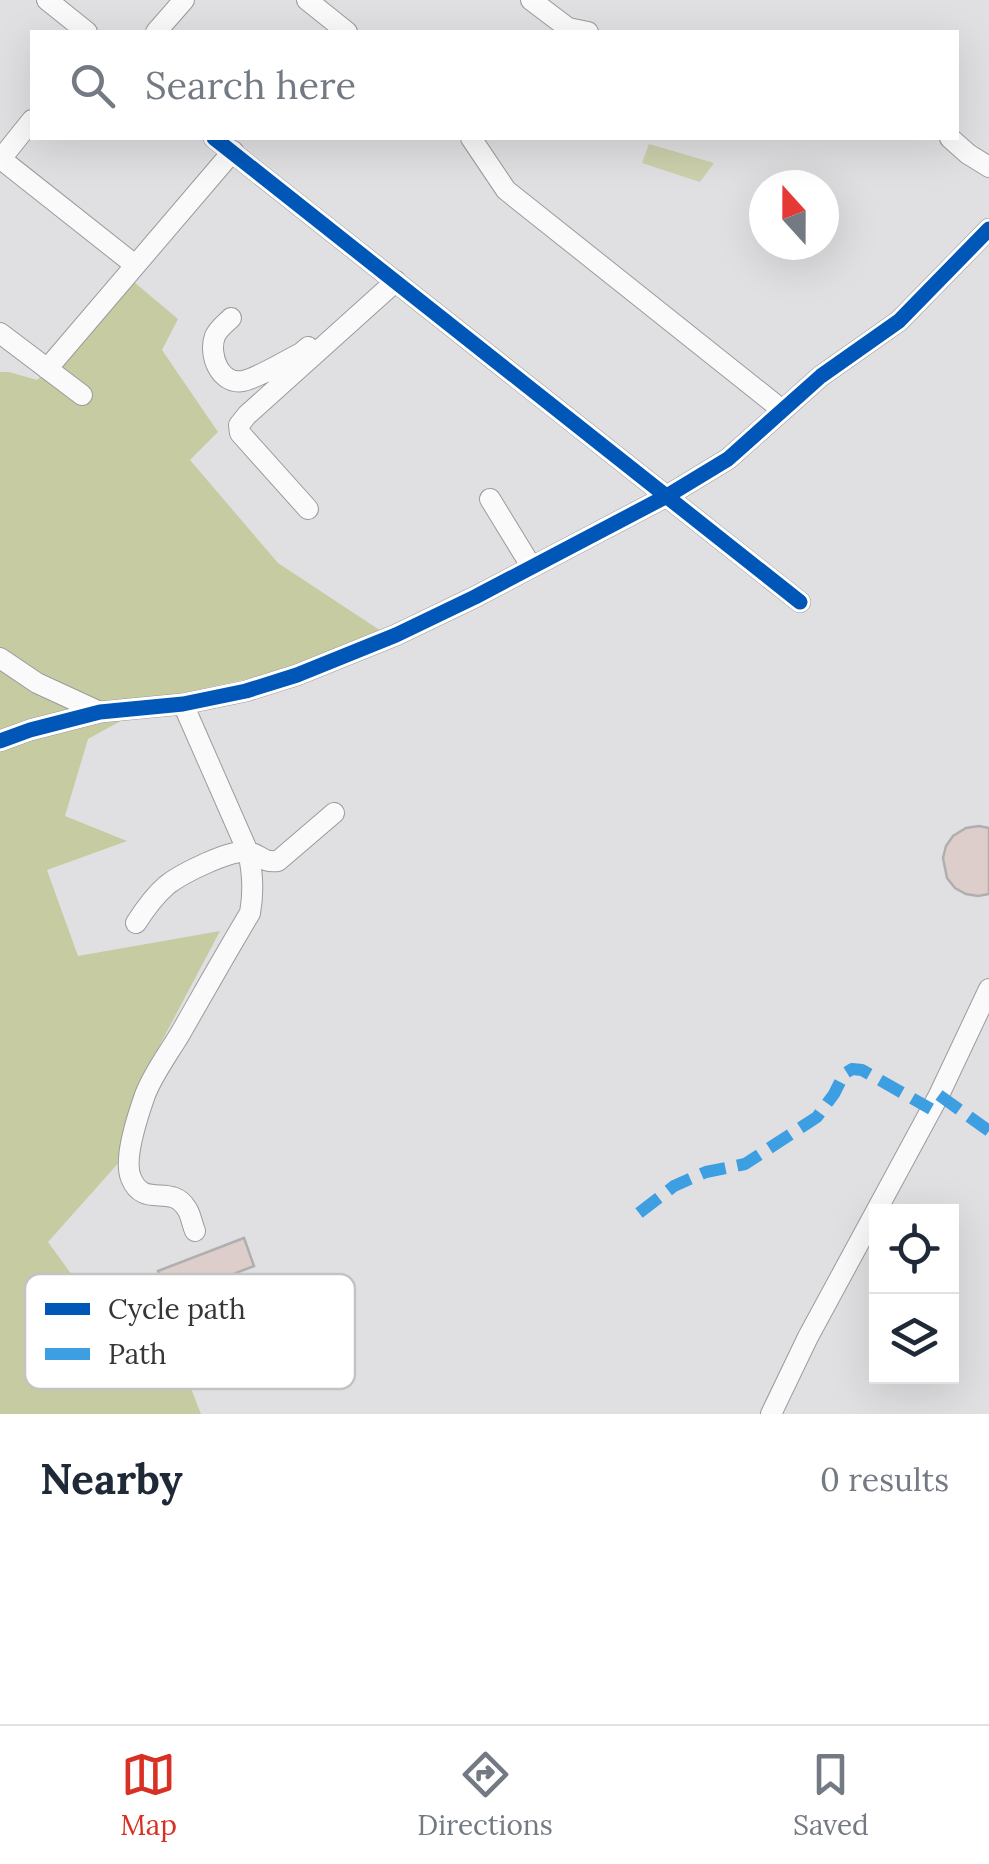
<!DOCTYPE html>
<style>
:root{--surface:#fff;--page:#f2f2f3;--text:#1f2937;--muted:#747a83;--line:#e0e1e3;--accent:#d93025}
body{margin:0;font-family:Lora,serif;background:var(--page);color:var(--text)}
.controls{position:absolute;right:30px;bottom:30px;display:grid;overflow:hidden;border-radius:0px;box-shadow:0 10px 40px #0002}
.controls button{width:90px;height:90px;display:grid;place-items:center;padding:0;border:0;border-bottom:2px solid var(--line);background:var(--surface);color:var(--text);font:50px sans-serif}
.compass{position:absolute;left:749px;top:170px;width:90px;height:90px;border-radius:50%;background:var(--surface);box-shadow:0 10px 40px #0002;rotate:339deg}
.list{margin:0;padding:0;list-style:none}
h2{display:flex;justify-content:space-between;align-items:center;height:130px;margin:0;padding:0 40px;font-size:42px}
h2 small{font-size:32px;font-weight:400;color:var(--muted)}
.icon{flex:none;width:55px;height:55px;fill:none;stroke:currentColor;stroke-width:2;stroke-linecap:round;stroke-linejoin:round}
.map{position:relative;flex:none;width:989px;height:1414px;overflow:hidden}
.search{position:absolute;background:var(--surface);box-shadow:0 10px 40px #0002;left:30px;right:30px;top:30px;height:110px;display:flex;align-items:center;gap:25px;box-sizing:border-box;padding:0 35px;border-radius:0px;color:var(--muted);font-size:38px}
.sheet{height:310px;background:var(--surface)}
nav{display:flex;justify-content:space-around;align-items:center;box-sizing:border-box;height:140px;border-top:2px solid var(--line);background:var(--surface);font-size:28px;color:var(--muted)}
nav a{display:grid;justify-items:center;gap:5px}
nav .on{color:var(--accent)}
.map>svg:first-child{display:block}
.green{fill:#ccd0ac}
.forest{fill:#c6cba2}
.building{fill:#dececb;stroke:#b0afb0;stroke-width:2.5}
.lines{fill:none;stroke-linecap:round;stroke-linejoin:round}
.minor-casing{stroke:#9b9b9d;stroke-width:22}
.minor{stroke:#fafafb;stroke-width:20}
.quiet{stroke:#3e9ee2;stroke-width:12;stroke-dasharray:25 12;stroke-linecap:butt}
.cycleway-casing{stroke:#fff;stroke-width:21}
.cycleway{stroke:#0057b8;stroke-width:15}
.key{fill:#fff;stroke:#c3c3c3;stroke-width:2.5}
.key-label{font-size:28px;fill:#363638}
</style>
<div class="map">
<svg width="989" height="1414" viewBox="0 0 989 1414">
<rect width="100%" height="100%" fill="#e0e0e2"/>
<path class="green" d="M649 144 714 163 700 182 642 163Z"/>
<path class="forest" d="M134 282 178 319 162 350 218 432 190 460 278 563 381 631 288 670 164 697 88 739 65 816 127 841 47 870 78 956 220 931 135 1092 122 1159 48 1242 93 1304 152 1289 201 1414H0V372H9L37 380 70 352Z"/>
<path class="building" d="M979 826 989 828V894L978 896 966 894 955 888 947 878 943 858 946 846 953 836 966 828Z
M244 1238 254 1266 169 1299 158 1271Z"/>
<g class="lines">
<defs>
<path id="minor" d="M47 0 87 32
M307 0 347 32
M531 0 568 28 588 32
M156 32 184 0
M214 138 800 602
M471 138 506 190 781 409
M950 138 968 154 989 167
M1 159 135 265
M0 160 32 120
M231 318C226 323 218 329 215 336 208 355 220 385 243 381 258 378 287 360 301 353L308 347
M0 333 82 395
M47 369 233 151
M490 499 531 566
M308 509 240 433 239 425 247 415 396 281
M0 658 37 683 100 712
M183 704 248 852C253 873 254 891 250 913 226 953 203 994 180 1034 168 1054 153 1074 145 1095 138 1115 123 1159 131 1178 144 1210 171 1182 187 1209 191 1215 192 1224 195 1231
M0 741 30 730 100 712 183 704 246 691 297 675 396 635 475 597 667 496 728 459 821 376 899 321 989 229
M136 923C145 909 154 896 167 885 181 874 230 849 248 852 261 854 261 863 278 861L334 813
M771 1414 808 1337 939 1095 989 989"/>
</defs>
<use href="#minor" class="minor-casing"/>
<use href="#minor" class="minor"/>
<path class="quiet" d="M939 1095 989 1131
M639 1213 674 1186 706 1172 745 1164 817 1117 834 1094 844 1074 852 1069 862 1070 931 1109"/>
<defs>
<path id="cycleway" d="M214 138 800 602
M0 741 30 730 100 712 183 704 246 691 297 675 396 635 475 597 667 496 728 459 821 376 899 321 989 229"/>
</defs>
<use href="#cycleway" class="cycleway-casing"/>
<use href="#cycleway" class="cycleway"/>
</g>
<rect x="25" y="1274" width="330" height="115" rx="15" class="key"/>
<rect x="45" y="1303" width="45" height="12" fill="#0057b8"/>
<rect x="45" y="1348" width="45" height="12" fill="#3e9ee2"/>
<g class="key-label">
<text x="108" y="1319">Cycle path</text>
<text x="108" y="1364">Path</text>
</g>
</svg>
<div class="controls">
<button><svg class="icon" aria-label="locate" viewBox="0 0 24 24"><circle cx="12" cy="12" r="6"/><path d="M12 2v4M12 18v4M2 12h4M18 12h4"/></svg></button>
<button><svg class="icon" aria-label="layers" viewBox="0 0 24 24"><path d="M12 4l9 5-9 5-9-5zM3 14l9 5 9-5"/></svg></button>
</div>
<svg class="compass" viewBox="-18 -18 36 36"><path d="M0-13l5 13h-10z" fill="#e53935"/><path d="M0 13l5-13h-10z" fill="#747a83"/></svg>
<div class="search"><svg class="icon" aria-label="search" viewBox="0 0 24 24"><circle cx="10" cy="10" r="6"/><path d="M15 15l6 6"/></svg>Search here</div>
</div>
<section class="sheet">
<h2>Nearby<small>0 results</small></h2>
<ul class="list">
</ul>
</section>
<nav>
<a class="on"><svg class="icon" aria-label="map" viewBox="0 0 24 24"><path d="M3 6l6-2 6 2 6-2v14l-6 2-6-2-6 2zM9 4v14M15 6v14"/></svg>Map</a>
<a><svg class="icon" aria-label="directions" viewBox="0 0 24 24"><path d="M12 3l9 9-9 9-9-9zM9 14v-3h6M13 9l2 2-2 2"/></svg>Directions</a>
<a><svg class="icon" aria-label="saved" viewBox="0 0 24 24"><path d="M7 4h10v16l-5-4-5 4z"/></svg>Saved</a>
</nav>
